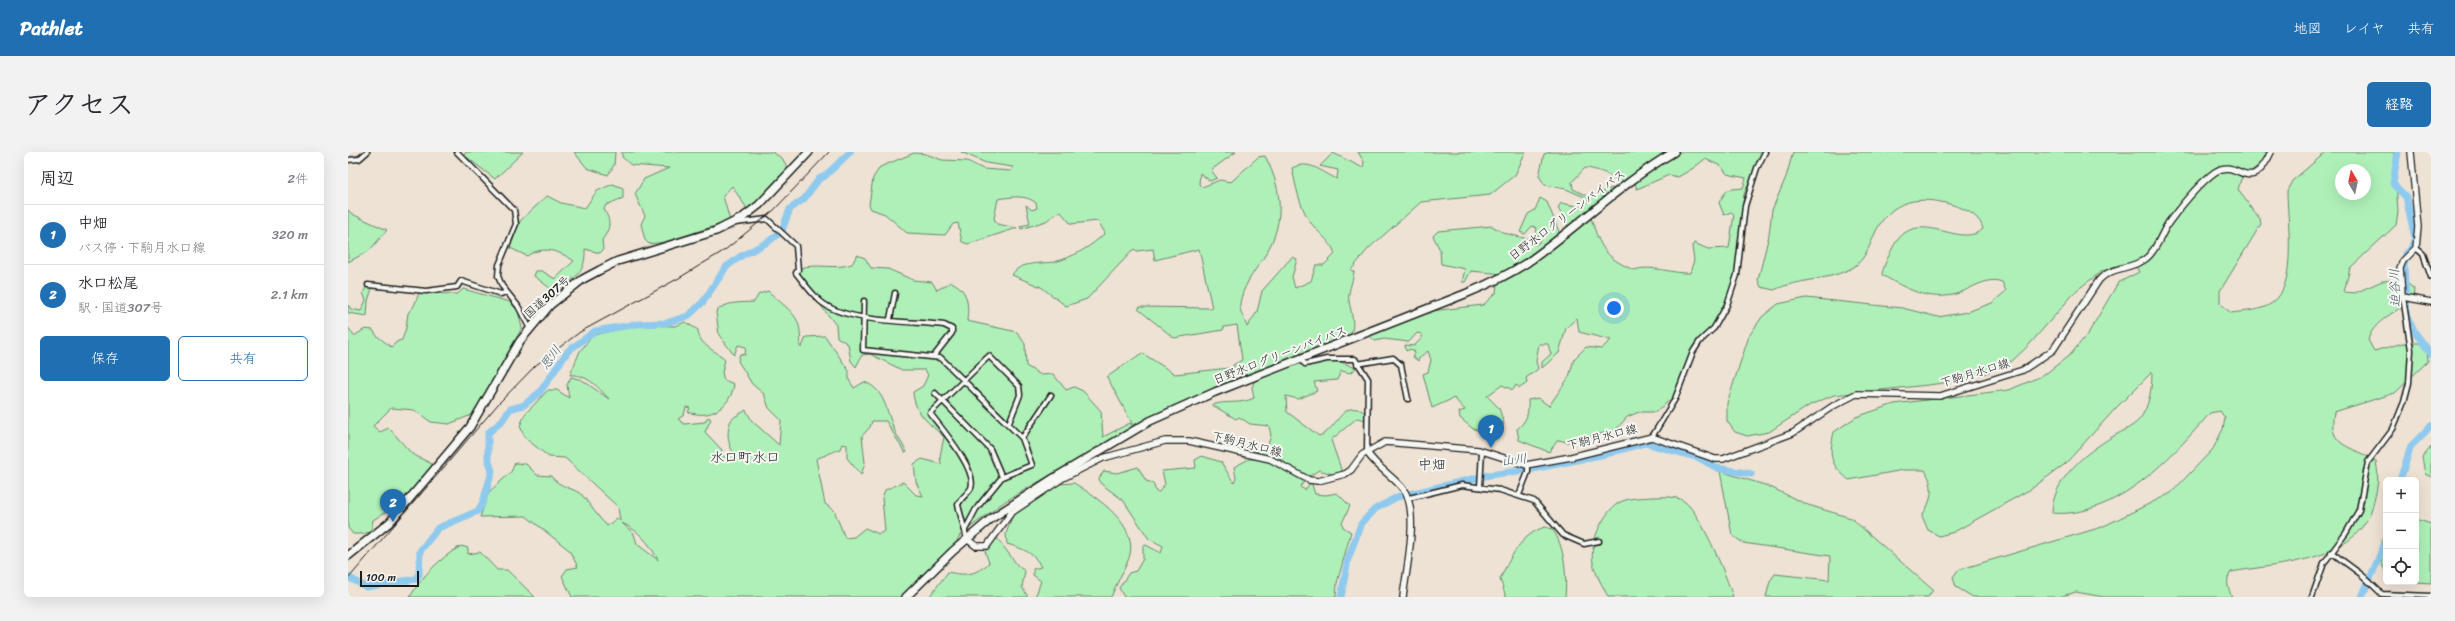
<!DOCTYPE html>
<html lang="ja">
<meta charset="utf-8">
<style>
:root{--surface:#fff;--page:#f2f2f3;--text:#2b2b33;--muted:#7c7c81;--line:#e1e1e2;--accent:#1f6fb2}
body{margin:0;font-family:Sriracha,"Klee One",sans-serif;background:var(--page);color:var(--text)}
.controls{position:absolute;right:12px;bottom:12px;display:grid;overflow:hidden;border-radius:6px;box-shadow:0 4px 16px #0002}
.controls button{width:36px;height:36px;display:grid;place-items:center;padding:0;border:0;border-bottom:1px solid var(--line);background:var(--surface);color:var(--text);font:20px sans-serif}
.compass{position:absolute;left:1987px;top:12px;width:36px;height:36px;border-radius:50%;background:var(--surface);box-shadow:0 4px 16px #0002;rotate:351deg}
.scale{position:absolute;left:12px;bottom:10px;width:59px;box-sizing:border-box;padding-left:4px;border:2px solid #1c1c1c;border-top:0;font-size:11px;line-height:14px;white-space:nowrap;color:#1c1c1c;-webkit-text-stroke:3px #f6f6f2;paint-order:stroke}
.you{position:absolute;left:1266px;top:156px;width:14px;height:14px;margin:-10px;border:3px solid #fff;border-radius:50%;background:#1a73e8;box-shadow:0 0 0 6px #1a73e833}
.badge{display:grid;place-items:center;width:26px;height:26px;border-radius:50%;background:var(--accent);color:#fff;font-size:13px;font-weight:700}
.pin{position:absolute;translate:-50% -33px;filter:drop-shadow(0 1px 2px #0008)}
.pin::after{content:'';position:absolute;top:21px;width:14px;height:12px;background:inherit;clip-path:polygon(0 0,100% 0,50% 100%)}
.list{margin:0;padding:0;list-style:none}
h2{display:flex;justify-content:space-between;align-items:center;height:52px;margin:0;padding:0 16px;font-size:17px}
h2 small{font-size:13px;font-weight:400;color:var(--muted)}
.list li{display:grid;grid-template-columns:26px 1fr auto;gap:12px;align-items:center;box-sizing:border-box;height:60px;padding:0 16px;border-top:1px solid var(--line)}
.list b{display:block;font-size:15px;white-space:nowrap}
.list p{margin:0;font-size:13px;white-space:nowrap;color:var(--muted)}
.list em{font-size:13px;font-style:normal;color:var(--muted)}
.actions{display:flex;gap:8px;padding:12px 16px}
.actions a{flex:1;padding:9px 0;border:1px solid var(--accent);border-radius:6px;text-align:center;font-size:14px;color:var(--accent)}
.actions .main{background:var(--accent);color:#fff}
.icon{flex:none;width:22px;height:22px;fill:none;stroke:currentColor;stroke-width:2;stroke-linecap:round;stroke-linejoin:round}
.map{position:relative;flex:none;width:2083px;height:445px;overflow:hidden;border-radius:6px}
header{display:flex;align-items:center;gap:24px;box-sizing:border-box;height:56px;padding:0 20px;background:var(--accent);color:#fff}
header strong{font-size:19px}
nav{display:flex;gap:22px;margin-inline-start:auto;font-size:14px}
.intro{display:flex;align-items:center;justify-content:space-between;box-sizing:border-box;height:96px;padding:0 24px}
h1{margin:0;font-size:28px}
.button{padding:10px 18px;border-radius:6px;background:var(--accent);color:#fff;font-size:14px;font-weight:700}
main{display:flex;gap:24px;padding:0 24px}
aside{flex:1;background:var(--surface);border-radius:6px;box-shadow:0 4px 16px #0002}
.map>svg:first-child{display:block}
.green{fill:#aff0b8;stroke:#66866a;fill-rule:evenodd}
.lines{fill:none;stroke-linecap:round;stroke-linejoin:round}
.stream{stroke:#61849a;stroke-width:1}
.river{stroke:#8fcaee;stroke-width:7}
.street-casing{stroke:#1c1c1c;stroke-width:7}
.secondary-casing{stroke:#1c1c1c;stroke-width:8}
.highway-casing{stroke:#1c1c1c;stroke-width:10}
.street{stroke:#f6f6f2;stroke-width:4}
.secondary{stroke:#f6f6f2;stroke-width:5.5}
.highway{stroke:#f6f6f2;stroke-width:7}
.rail{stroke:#1c1c1c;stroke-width:1}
.labels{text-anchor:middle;stroke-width:4;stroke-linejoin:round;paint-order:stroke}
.street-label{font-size:12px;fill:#1c1c1c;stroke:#f6f6f2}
.water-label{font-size:13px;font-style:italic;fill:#445966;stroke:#f6f6f2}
.quarter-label{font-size:14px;fill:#1c1c1c;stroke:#f6f6f2}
</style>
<header>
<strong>Pathlet</strong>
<nav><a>地図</a><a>レイヤ</a><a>共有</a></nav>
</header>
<div class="intro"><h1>アクセス</h1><a class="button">経路</a></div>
<main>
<aside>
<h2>周辺<small>2件</small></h2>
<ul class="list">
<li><span class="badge">1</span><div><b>中畑</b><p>バス停 · 下駒月水口線</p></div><em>320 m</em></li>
<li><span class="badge">2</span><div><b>水口松尾</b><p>駅 · 国道307号</p></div><em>2.1 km</em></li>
</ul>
<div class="actions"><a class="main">保存</a><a>共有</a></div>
</aside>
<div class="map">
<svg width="2083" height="445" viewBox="0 0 2083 445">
<rect width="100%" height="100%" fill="#eee2d4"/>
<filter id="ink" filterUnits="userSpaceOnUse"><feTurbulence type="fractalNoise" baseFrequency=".025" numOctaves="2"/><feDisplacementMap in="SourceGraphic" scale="8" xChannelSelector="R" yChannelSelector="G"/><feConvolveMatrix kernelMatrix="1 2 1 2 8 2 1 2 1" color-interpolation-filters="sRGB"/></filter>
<g filter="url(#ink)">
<path class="green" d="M118 0H175L147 27 116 3Z
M226 0H267L266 13 260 23 239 16Z
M274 0H424L434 6 441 18 416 44 400 58 384 34 375 44 382 69 317 90 301 92 297 88 293 72 297 64 287 42 296 27 321 16 283 13 274 5Z
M613 0H888L863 18 869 26 862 29 852 21 851 32 854 35 872 28 883 30 910 5 917 4C936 40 937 74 914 108 905 121 894 136 892 152 891 158 897 169 899 175L909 160 914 139 944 105 949 107 944 125 947 136 963 129 968 113H976L987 102C983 88 969 81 961 68 951 52 948 35 944 16 962 7 973 20 989 27L990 18 972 14 985 1 1015 16 1016 10 1010 0H1178L1167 23 1142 43 1073 50 1020 97 1003 118 1006 120C1005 129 999 142 1001 149 1003 161 1008 173 1002 184L893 227 885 213 894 208 889 173 876 175 875 178 826 186 790 157 792 155 864 156 851 97 807 108 805 97 789 99 786 97 739 147 718 154 693 135 664 123C672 109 693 112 706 110 724 106 744 94 757 81L750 69 723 72 712 59 698 69 673 77 672 74 682 72 678 53 684 58 689 56 688 51C678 42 663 45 650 47L646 67 649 72 669 76 620 92 614 90 610 71 605 72 597 83 559 81 537 62 523 57 521 53 525 26 532 15 566 1 578 2 594 8 619 9 635 17 663 19 665 15 638 11Z
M1202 0H1321L1270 34 1268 32 1269 28C1260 21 1248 17 1237 16L1224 30 1225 37 1242 45 1264 36 1266 37 1220 75 1210 56 1213 51 1234 55 1241 47 1218 37 1197 33 1191 24 1196 2Z
M1331 0H1416L1396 42 1387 126 1373 159 1364 174 1349 189 1325 245 1308 260H1291L1279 265 1268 278 1219 290 1210 288 1201 300 1171 288 1169 277C1179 269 1181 261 1180 248L1190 246 1201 254 1221 225 1226 207 1238 195 1253 197 1263 188 1231 180 1229 166 1218 176 1211 201 1194 216V210L1203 202 1200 192H1191L1188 209 1190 217 1178 226 1179 231 1172 236 1168 233 1165 238 1154 233 1139 244 1151 256 1156 272 1144 285 1124 276 1112 266 1111 260 1117 258 1106 246 1084 256 1075 222 1080 220 1083 208 1080 199 1072 205 1070 209 1064 204 1067 200 1063 197 1058 199 1057 193 1066 194 1074 186V182L1069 181 1061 190 1036 187 1027 189 1022 184 1083 159 1135 153 1148 141 1149 132 1240 65 1243 66C1252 95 1257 106 1286 118 1303 112 1324 122 1342 121L1346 108 1344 95 1346 91 1360 97 1381 96 1386 62 1383 60 1376 63 1371 51C1380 35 1378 38 1395 36L1398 26 1379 22 1373 14 1357 7 1344 17 1330 25 1321 23 1289 37 1286 29Z
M1445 0H1927L1893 27 1890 38 1912 67 1913 72 1872 139V151L1883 161C1897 159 1913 159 1924 151 1950 134 1939 67 1939 39L1944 29 1978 0H2046L2050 60 2048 73 2002 116 1996 140 2007 141 2034 129 2056 128 2066 137 2065 148C2049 159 2025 169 2020 188L2026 199 2055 191H2073L2079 198 2080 209 2047 241 1986 260C1979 297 2003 292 2028 310 2031 325 2030 334 2026 349 2012 411 1933 411 1883 420 1877 428 1880 436 1884 445H1756L1728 440 1711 445H1625L1608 435 1605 425 1610 418 1754 375 1823 341 1865 297 1875 277 1877 266 1872 259 1862 261C1825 304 1768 367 1704 361 1704 328 1737 301 1764 285 1774 279 1790 273 1795 262 1802 250 1804 234 1804 220L1767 257 1717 312 1683 337 1606 380 1591 384 1580 378 1574 364C1584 348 1587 336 1577 318H1555L1501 328C1481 312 1481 303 1486 280L1508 265 1546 252 1661 238 1696 223 1723 202 1741 180 1770 131 1791 120 1789 116 1777 112 1754 119 1729 138 1681 193 1664 209 1638 221 1611 229 1580 233 1486 243 1462 253 1421 280 1399 284 1387 280 1379 269V251L1401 184 1414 165 1430 152 1458 146 1554 156 1590 165 1619 160 1644 151 1658 139 1654 130C1638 124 1624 137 1608 142 1581 150 1557 136 1534 123 1535 114 1540 106 1544 97 1567 50 1610 99 1635 77 1633 66 1621 59 1611 55 1579 44 1547 43 1529 77 1521 93 1518 110 1500 118 1477 129 1449 127 1426 138L1413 135 1410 128 1421 83 1424 58 1438 25ZM1993 18H2017V42H1993Z
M265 32 275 36V46L258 53 256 57C263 70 263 76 254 88L255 98 252 101 237 97C238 123 226 125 207 140L186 124 188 119H194L207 127 226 109C212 99 194 93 179 104L162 96 172 69 199 44 213 51 237 56 249 39Z
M1192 46 1199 50 1212 82 1155 122 1123 119 1117 130H1114L1117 117 1093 112 1092 98 1085 84 1090 79 1144 74 1156 81 1184 88 1187 93 1193 89 1188 81 1189 76 1184 74 1177 82 1172 80 1180 62 1187 58Z
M0 58 4 62 39 78 21 99 0 110Z
M509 103 517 106 523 116 540 117 565 128 584 130 589 138 603 130C620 137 621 152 619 169L669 180 677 192 678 214 693 223 705 222 718 238 726 235 735 239 753 259 755 285 782 271 785 275 656 350 612 383 608 391 554 445H224L214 424 219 417 230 415 221 398 178 364 132 365 141 340 163 320 167 311 178 312 189 323 203 324C211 336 226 335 235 344 243 354 250 365 259 374L269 366 272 369 270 355 217 306 201 305 177 286 172 274 177 262 200 238H209L221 246 219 233 223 225 234 228 261 247C250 235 239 222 222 223L232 199 245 183 292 173 327 174 337 170 350 178C351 194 367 198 377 207L374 221 376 228 386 232C383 255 362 268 340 260L342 256 338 255 336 263 330 267 336 272 357 270 360 265 363 267 357 280 374 298 373 303 377 305 386 301C379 293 378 276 384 267 387 264 394 261 398 258L404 269 431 293 433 268 421 256 416 242 404 232 390 209 392 202 397 203 398 195 390 193 386 203 371 183 368 160C377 149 393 151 406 150L411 142 420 139C442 160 455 162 452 195H454L458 185 477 184 501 219V228L506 236 516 230C535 236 538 256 544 272 547 282 554 291 559 300L557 301 538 269H524L522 275 514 284 517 311 513 323 499 306V293L494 292 492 297 468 307 477 352 486 358 497 386 506 385 517 376 531 382 537 379 534 346 537 338 555 330 568 343 575 344 568 330 566 312 574 307 593 312 592 304 596 285C582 272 566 261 565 240L575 234 580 223 577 218H554L522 202 514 203 508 215 503 209 500 192 489 185 488 173 463 141 451 120 452 116C470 111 487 118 504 112ZM274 371C291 379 301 390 310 408L289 392 286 382Z
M19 134 24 136 20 149 19 164 0 161V153L3 157 13 159 18 148 15 141Z
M115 137 162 150 170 159 174 176 126 262 101 272 83 270 66 258 43 256 25 274 32 280 41 276 64 302 86 313 51 352 25 368 23 379 16 382H5L0 376V175L6 184 17 177 25 178 28 183 43 195 50 189 54 188 58 176 60 161 66 154 71 141 110 142Z
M794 201 827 222 881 216 890 229 786 275 759 225Z
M985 207 1008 216 1003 221 993 219 989 228 966 230 969 239 950 247 938 244 939 260 971 284C991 277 993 245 1018 261V268L1009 266 983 288 994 320 984 322 971 318 960 325 952 335 957 338 963 330 967 342 978 343 989 341 1002 354 994 371 995 375 1003 380 989 431 988 445H776L771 436 781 421 788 419 795 407V394L798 393 813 401 815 394 801 387 775 348 752 331 751 326 756 319 769 321 790 315 798 329 805 331 808 340H811L817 332 814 319 848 316 847 308 854 304 873 310 886 331 888 326 886 315 901 307H930L937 310 929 305 874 294 878 287 881 294 908 300 919 295 923 284 921 274 902 272 891 265 888 267 864 253C878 248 892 253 906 246L904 235 907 228 944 211Z
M2083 294V325L2077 322 2074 305Z
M1372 319 1420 334 1460 353 1503 366 1585 438 1580 445H1418L1422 429 1427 422 1481 428 1482 404 1395 391 1384 383Z
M726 331C749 346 792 373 781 406 776 419 768 432 763 445H684L688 443 693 429 685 423V417L693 415C686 400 673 396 659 392L658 382 665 362 709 332Z
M1305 345C1313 345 1324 344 1332 347 1350 352 1379 426 1385 445H1260C1255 434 1247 422 1245 411 1241 392 1254 363 1269 352 1279 345 1293 346 1305 345Z
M2068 367 2083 372V431L2068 430Z
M1197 375 1204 377C1217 393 1219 425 1217 445H1158L1152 427C1162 406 1173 382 1197 375Z
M2038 380V420C2031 413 2031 387 2038 380Z
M649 386 670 414 677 419 674 435 680 445H581L600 420C618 424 627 423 641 411L637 399Z
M113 394 120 396V402L132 400 149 418H159L187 445H62C74 424 92 406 113 394Z"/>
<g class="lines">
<path class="stream" d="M0 5 12 3 15 0"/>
<path class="river" d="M2050 0 2045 32 2058 45 2067 86 2063 97 2058 102 2056 114 2059 165 2066 179 2083 202
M2052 328 2063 294 2083 274
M0 425 18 435 68 427 71 423 72 399 90 376 130 359 135 350 144 319 140 306V281L153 270 162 257 176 253 192 240 220 199 247 179 290 172 318 171 340 164 355 150 378 115 393 104 420 90 430 82 434 78 442 57 456 47 471 27 477 24 502 0
M993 445 1000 407 1013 372 1027 357 1049 345 1141 323 1185 317 1262 301 1297 291 1351 306 1369 316 1403 322
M2014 445 2038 389"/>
<defs>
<path id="street" d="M109 0 166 58 168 72 151 113 150 124 154 134 170 154 181 175
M0 8 11 7 19 0
M387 71 419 67 448 94 450 118 448 121C455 130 463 141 472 149 497 171 563 169 596 173L604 177V181L586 204
M2068 96 2075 102 2083 125
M20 133 78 139 109 135 113 129 153 142 158 140
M516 149 515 198 593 206 674 286 684 313 654 325 628 357 617 378
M542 167 547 141
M952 207 957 212 979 207H1007L1020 227 1019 300
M1009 212 1045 206 1053 213 1060 247
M587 241 642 297 654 325
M1304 285 1327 247 1345 200 1352 189 1366 176 1379 153 1389 123 1397 54 1409 16 1417 0
M674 286 703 243
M1132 335 1134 299
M1171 343 1180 320V313
M1061 346 1114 333 1152 338 1186 349 1215 383 1236 392 1251 389
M619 387 610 353C612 346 620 342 623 336 630 318 593 276 582 261L641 204 671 234 672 243 661 271
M1983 400 2014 423 2034 442 2083 444
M1964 445 1976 411 1998 381 2011 358 2020 310 2045 277 2056 250 2061 231 2063 198 2055 145"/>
<path id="secondary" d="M2063 0 2070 75 2068 96 2055 109 2052 116 2054 143 2055 145 2083 150
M1019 300C1027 314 1045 324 1055 337 1072 357 1058 419 1055 445
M619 387 628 394H639L663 361 715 326 755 306 817 289H841L922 307 961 328 970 329 997 322 1003 318 1014 303 1037 290 1131 298 1178 313 1223 305 1304 285 1367 307H1375L1445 281 1485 254 1508 242 1592 244 1675 218 1705 198 1751 128C1763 115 1782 117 1796 108 1808 100 1813 82 1821 70 1833 54 1850 32 1867 20 1891 4 1901 47 1923 0"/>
<path id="highway" d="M0 404 42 370 122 275 172 189 202 153 235 127 252 118 270 109 368 79 394 66 411 53 461 0
M558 445 605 399 644 366 706 326 802 269 867 240 1117 142C1139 133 1160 123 1180 110 1230 75 1273 31 1326 0"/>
</defs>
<use href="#street" class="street-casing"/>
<use href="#secondary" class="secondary-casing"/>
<use href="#highway" class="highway-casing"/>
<use href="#street" class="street"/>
<use href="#secondary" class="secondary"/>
<use href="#highway" class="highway"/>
<path class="rail" d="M0 427 151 251 188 213 232 180 331 126 377 98 426 58 481 0"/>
</g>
</g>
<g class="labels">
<g class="street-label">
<text transform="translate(1219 63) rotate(-37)" y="4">日野水口グリーンバイパス</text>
<text transform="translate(199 145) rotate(-42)" y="4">国道307号</text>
<text transform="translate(932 203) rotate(-21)" y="4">日野水口グリーンバイパス</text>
<text transform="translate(1627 221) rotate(-17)" y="4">下駒月水口線</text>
<text transform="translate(1254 285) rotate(-14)" y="4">下駒月水口線</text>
<text transform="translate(899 292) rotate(14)" y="4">下駒月水口線</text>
</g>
<g class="water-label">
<text transform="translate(2046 136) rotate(-92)" y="5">迫谷川</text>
<text transform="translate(202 205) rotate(-53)" y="5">思川</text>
<text transform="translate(1166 307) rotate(-7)" y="5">山川</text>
</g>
<g class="quarter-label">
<text x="397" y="310">水口町水口</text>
<text x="1084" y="317">中畑</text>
</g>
</g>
</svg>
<div class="controls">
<button>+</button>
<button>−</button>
<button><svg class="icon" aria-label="locate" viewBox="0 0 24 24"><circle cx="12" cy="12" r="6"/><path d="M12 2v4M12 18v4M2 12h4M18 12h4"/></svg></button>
</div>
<svg class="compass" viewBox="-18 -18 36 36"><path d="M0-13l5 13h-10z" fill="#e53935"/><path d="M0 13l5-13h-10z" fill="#7c7c81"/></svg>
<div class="scale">100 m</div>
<div class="you"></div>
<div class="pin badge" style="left:1143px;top:296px">1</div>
<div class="pin badge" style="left:45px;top:370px">2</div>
</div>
</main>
